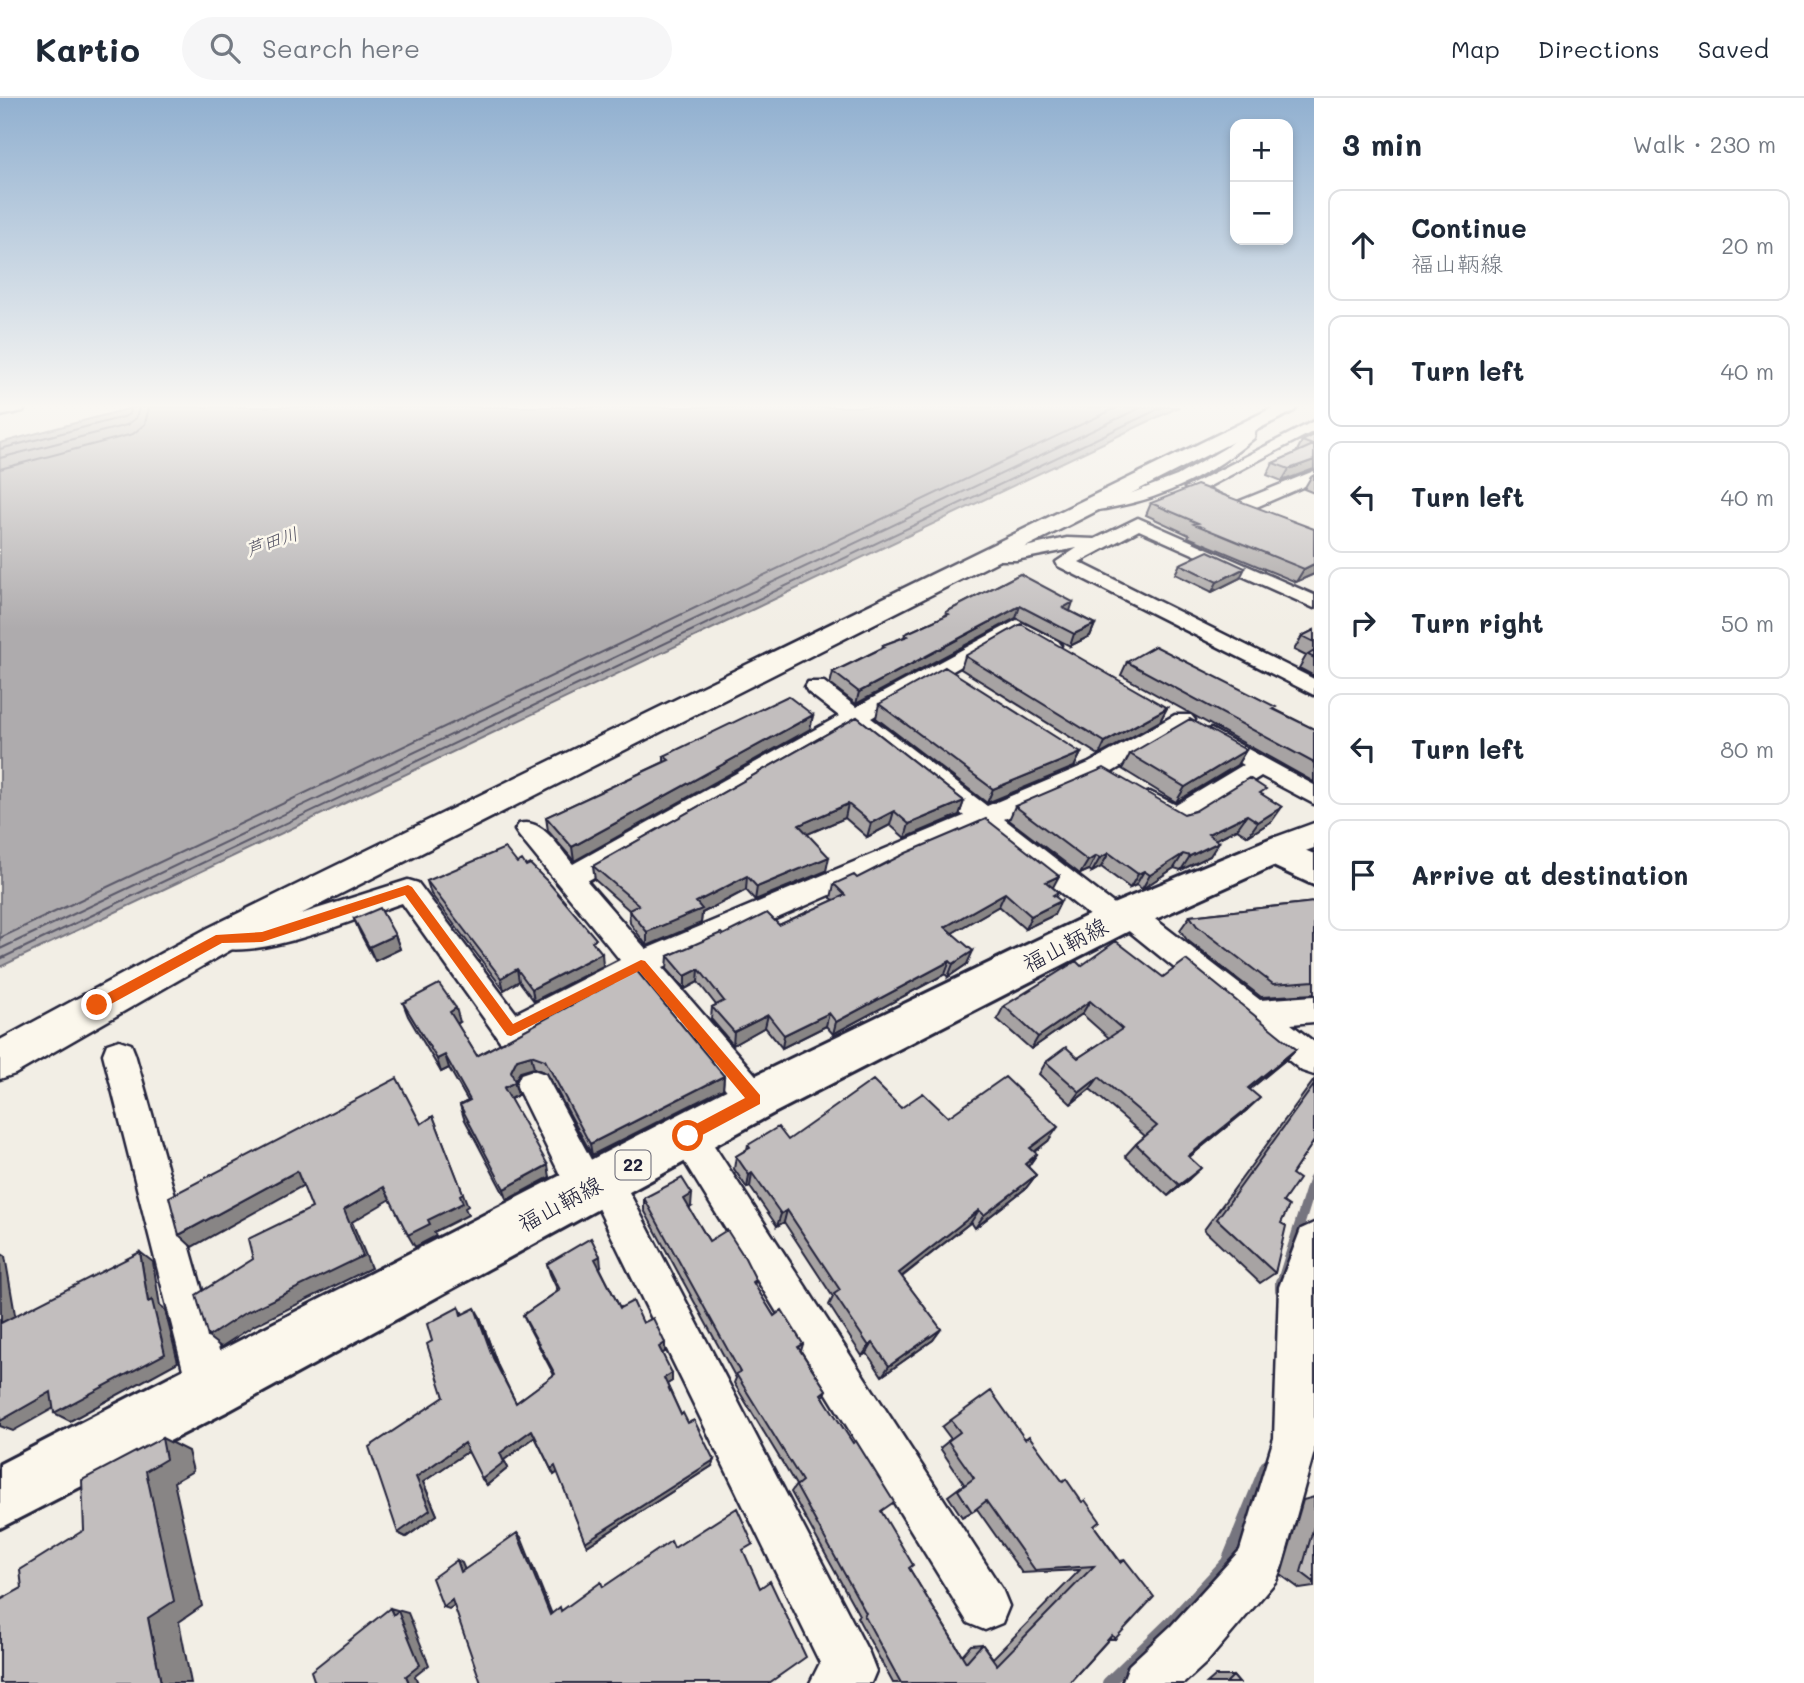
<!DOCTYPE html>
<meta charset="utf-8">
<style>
:root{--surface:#fff;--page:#f6f6f7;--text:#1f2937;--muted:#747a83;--line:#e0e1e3}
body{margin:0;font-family:Mali,"Klee One",sans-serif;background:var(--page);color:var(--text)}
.controls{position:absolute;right:21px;top:21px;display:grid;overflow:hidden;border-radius:14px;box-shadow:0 4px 10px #0003}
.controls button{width:63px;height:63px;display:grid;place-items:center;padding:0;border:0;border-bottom:2px solid var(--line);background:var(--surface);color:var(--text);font:35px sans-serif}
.stop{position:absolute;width:21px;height:21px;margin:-16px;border:5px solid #ea580c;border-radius:50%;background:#fff}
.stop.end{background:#ea580c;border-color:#fff;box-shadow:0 2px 7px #0008}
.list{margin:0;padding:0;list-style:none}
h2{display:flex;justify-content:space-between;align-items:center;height:91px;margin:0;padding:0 28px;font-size:30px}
h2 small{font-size:23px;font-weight:400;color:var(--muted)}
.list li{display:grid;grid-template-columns:46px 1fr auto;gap:21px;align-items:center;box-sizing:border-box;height:112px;margin:0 14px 14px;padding:0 14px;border:2px solid var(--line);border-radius:14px}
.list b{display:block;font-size:26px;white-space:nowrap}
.list p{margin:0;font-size:23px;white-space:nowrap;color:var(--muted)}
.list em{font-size:23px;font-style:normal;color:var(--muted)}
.icon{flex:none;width:38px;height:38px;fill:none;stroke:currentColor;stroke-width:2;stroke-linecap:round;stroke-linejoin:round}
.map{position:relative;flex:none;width:1314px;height:1585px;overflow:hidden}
header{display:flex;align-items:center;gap:42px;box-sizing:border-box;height:98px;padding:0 35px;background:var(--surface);border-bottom:2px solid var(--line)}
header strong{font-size:33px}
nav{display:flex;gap:38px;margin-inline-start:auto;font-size:24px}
.search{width:490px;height:63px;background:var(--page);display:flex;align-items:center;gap:18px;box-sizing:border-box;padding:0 24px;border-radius:38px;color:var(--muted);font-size:26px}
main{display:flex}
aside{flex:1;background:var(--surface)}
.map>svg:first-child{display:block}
.water{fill:#aeabad;stroke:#76747f;stroke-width:2}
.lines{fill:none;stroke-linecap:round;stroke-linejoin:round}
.shore{stroke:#5a5969;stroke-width:2}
.stream-far1{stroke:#76747f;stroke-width:10}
.stream{stroke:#76747f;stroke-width:12}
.minor-casing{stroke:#22223b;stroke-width:5}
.tertiary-casing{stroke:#22223b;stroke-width:5}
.primary-casing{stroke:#22223b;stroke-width:6}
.minor{fill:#fbf7ec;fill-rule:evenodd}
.tertiary{fill:#fbf7ec;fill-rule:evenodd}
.primary{fill:#fbf7ec;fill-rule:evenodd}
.wall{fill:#a7a3a3;stroke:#22223b;stroke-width:2}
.shaded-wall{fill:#888585;stroke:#22223b;stroke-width:2}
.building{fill:#c2bebe;stroke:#22223b;stroke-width:2}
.route{fill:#ea580c}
.labels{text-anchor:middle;stroke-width:5;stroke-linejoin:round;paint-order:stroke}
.far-water-label{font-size:18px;font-style:italic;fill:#535263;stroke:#fbf7ec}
.shield{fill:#fbf7ec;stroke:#636270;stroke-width:2}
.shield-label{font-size:18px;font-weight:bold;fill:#22223b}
.near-street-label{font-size:23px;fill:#22223b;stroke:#fbf7ec}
</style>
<header>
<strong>Kartio</strong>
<div class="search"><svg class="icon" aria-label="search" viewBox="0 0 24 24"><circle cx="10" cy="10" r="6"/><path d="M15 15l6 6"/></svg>Search here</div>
<nav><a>Map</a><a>Directions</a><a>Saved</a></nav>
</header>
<main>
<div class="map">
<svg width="1314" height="1585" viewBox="0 0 1314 1585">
<rect width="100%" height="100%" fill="#f2eee5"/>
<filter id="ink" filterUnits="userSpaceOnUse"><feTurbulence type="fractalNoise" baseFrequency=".0143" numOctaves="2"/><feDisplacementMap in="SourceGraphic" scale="14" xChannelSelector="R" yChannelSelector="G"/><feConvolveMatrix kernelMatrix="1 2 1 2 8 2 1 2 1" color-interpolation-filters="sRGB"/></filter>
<g filter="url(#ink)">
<path class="water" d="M135 309H1179L0 869V345Z"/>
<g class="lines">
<path class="shore" d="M0 351 124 319 129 316 130 309
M0 360 127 327 136 320 139 309
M0 371 133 336 145 326 149 309
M0 840 1118 309
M0 851 1142 309
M0 861 1163 309"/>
<path class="stream-far1" d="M1281 1186 1314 1080"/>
<path class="stream" d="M1281 1184V1192
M1108 1585 1174 1521 1227 1464 1266 1368"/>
<defs>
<path id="minor" d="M1314 323V333L1206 390 1231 402 1229 406H1217L1185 390Z
M1249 325 1256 329 1254 340C1213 375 1168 399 1114 409 1104 411 1091 415 1084 407L1086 403 1132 395 1177 378 1225 350 1242 336 1244 326Z
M1314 373V384L1247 413 1241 414 1233 409 1235 405Z
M1138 420 1314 497V510L1139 432 1079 464 1314 581V597L1058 468 1056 464 1077 450 1016 462H984L981 458 990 452 1016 451 1067 440 1095 441Z
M1017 522 1058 543 1061 547 1058 551 1051 553 1017 536 871 620 987 708 1089 665 1175 617H1191L1195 622 1191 627 1107 677 1004 721 1118 809 1128 805 1138 808 1260 902 1314 898V924L1291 926 1314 944V977L1302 973 1125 830 1115 833 1105 830 981 731 663 870 767 990 772 1001 767 1012 755 1016 743 1012 637 882 522 943 511 947 500 943 402 805C353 821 259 864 211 848L206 840 211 832 221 829 263 828 408 782 418 785 516 915 620 862 519 738 515 732 519 726C542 719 559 750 573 766L839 618 808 594 805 589 808 584H824L856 609ZM854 630 964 718 646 851 587 783Z
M1211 631 1314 687V706L1261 678 1185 725 1176 728 1141 709 1137 703 1141 697 1150 694 1176 707 1243 667 1203 643 1199 638 1203 633Z
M119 942 131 946 135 956 230 1291 224 1306 209 1312 194 1306 188 1291 103 956 107 946Z
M533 972 545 976 595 1069 604 1065 617 1071 869 1555 876 1573 871 1585H810L820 1565 596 1106 587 1110 574 1105 516 987 521 976Z
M688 1022 700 1026 1002 1491 1009 1508 1002 1525 985 1532 968 1525 676 1050 670 1038 676 1026Z
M1314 1125V1354L1283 1466 1276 1483 1207 1564 1184 1585H1122L1129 1567 1171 1528 1240 1452 1274 1340 1279 1189 1301 1131Z"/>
<path id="tertiary" d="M0 309H26L23 313 0 318Z
M1274 309H1297L1294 313 234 850 15 976 0 981V942L208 830Z
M1314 725V750L1274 764 1262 760 1257 752 1262 744Z"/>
<path id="primary" d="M1274 739 1314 756V787L1273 768 1129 833 772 1016 230 1312 0 1430V1366L738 986 1101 811Z"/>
</defs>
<use href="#minor" class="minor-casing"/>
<use href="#tertiary" class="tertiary-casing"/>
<use href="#primary" class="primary-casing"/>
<use href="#minor" class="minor"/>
<use href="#tertiary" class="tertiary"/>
<use href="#primary" class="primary"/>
</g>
<path class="wall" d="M1314 336V371L1282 383 1267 377 1273 365 1296 355 1302 343Z
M1314 377V395L1304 391 1311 379Z
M1151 405 1314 431V476L1296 484 1188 439 1189 437 1146 417Z
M1180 466 1240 480 1212 494 1175 476Z
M1020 476 1070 513 1095 526 1090 538 1070 548 1016 520 856 606 830 586 833 574 882 550 883 547 904 539 905 536 945 518 946 514Z
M1314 532V578L1299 570 1306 558 1294 552 1302 538Z
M965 558 1167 610 1160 623 1099 657 961 571Z
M1127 564 1274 611 1314 631V684L1121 577Z
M879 606 1081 655 1074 669 987 705 876 620Z
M813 617 810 631 574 763 548 733 546 719 664 664V658Z
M857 619 964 703 959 717 905 740 890 727 867 739 845 720 807 736 826 773 755 802 746 792 702 815 701 825 647 848 630 825 629 812 595 782 593 768Z
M1246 652 1237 667 1176 704 1122 671 1130 656Z
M1263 697 1272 723 1248 738 1237 731 1215 742 1210 758 1181 772 1174 770 1142 791 1136 787 1130 790 1101 769 1092 774 1089 772 1080 776 1009 722 1015 708 1184 716Z
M517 765 597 849 603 868 534 903 519 883 504 892 431 796 427 783Z
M857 780 1053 790 1058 794 1056 799 1054 817 1025 831 999 808 952 835 967 866 948 879 945 876 833 936 826 928 782 950 765 929 733 947 711 921 712 909 716 907 698 884 685 891 667 871 668 858 723 837 779 827 834 802 831 800 834 786Z
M1314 804V896L1261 899 1187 842 1180 832 1190 818Z
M354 821 395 837 400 851 375 863 360 835Z
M1081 868 1163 879 1296 951 1284 963 1249 991 1247 1012 1189 1059V1081L1168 1098 1125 1058 1136 1046 1145 1038 1090 991 1071 1006 1039 976 1046 964 1078 960 1109 940 1082 916 1031 951 997 921 1004 908Z
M636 872 724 978 723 991 592 1057 547 975 534 970 520 974 515 984 518 997 510 1001 550 1079 507 1102 464 1020 460 1007 468 1003 449 970 441 974 408 918 403 905 460 924 457 926 477 958Z
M1314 982V1043L1292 1076 1283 1104 1275 1175 1260 1185 1204 1132Z
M901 1010 948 1019 1048 1043 1034 1054 1037 1056 1028 1069 1036 1077 1026 1090 975 1130 971 1124 902 1179 941 1231 933 1242 882 1278 867 1255 862 1258 829 1207 833 1199 784 1124 777 1128 750 1089 747 1090 734 1071 736 1058 747 1051 748 1047 788 1042Z
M644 1100 691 1109 689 1110 709 1143 756 1182 754 1187 774 1218 803 1246 801 1253 826 1292 823 1298 909 1470 962 1557 971 1547 982 1546 993 1560 1080 1472 1022 1475 977 1411 962 1419 948 1398 964 1386 940 1350 951 1341 942 1329 951 1322 1025 1340 1062 1383 1066 1381 1094 1428 1120 1463 1125 1462 1115 1541H1109L1069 1585H893L857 1519 859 1517 791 1394 796 1387 734 1285 736 1280 644 1112Z
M547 1166 601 1168 600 1170 620 1210 643 1225 665 1254 662 1255 672 1283 667 1286 681 1317 688 1325 712 1368 587 1448 558 1374 554 1377 535 1339 504 1362 508 1370 487 1387 468 1353 423 1384 437 1417 406 1439 398 1435 444 1299 432 1243 459 1209 463 1216 480 1219 498 1268 516 1305 554 1277 527 1226 523 1217 558 1193 550 1176Z
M1314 1399V1489L1300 1491 1281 1477 1303 1402Z
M1215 1578H1233L1239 1585H1207Z"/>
<path class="shaded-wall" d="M1314 362V371L1282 383 1289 371Z
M1314 466V476L1296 484 1304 471Z
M1245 470 1240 480 1212 494 1217 484Z
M1073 504 1069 516 1063 510Z
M1020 508 1016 520 856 606 859 594Z
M1095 526 1090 538 1070 548 1074 536Z
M1167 610 1160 623 1099 657 1105 644Z
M813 617 810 631 574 763 572 749Z
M1246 652 1237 667 1176 704 1185 689Z
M1081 655 1074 669 987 705 993 691Z
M964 703 959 717 905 740 909 726Z
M848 706 845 720 796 741 799 727Z
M1282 709 1272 723 1248 738 1258 724Z
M894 713 890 727 867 739 871 725Z
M1247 717 1237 731 1198 750 1208 736Z
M1219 744 1210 758 1181 772 1190 758Z
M1109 755 1101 769 1092 774 1100 760Z
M1183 756 1174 770 1142 791 1150 777Z
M1096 758 1089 772 1080 776 1088 763Z
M829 759 826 773 755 802 757 789Z
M1144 773 1136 787 1130 790 1138 776Z
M747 778 746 792 702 815 701 825 647 848V834L696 804Z
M1059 778 1052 791 1046 784Z
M1005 795 999 808 940 842 945 829Z
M1061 803 1054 817 1025 831 1031 818Z
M395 837 400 851 375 863 369 849Z
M973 853 967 866 948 879 953 866Z
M602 855 603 868 534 903 532 891Z
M950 863 945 876 833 936 836 924Z
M517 871 519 883 504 892 501 880Z
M699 871 698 884 685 891V878Z
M1090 903 1082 916 1031 951 1038 939Z
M456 910 460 924 454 927 450 914Z
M829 915 826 928 782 950 784 937Z
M768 917 765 929 733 947 734 934Z
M1296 951 1284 963 1236 1003 1248 990Z
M445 957 449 970 441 974 437 961Z
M531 957 534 970 520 974 514 984 518 997 507 1003 504 990 511 973 517 961Z
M724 978 723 991 592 1057 590 1046Z
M1099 979 1090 991 1071 1006 1080 994Z
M1260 1000 1247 1012 1176 1070 1188 1058Z
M433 1018 468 1108 465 1110 468 1117 434 1134 436 1138 415 1149 408 1137 428 1122Z
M1058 1029 1048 1043 1021 1064 1030 1050Z
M1037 1056 1027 1070 1025 1066Z
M548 1067 550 1079 507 1102 504 1091Z
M1201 1070 1189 1081 1168 1098 1179 1087Z
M297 1073 306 1086 192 1149 179 1137Z
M752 1075 750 1089 747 1090 749 1077Z
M1036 1077 1026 1090 975 1130 984 1117Z
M384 1089 391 1101 352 1124 371 1170 255 1227 221 1249 208 1239 344 1112Z
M692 1096 691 1109 684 1113V1101Z
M787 1112 784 1124 777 1128 781 1116Z
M979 1112 971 1124 892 1186 899 1175Z
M140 1154 153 1164 160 1208 165 1212 178 1264 70 1323 54 1315 148 1204Z
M0 1155 5 1158 18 1234 1 1225Z
M600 1158 601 1168 597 1171 595 1161Z
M475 1210 480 1219 498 1268 493 1260Z
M941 1231 933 1242 882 1278 889 1268Z
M665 1245V1254L659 1257V1249Z
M873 1245 867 1255 862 1258 869 1248Z
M672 1275V1283L664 1288V1280Z
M51 1294 68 1302 13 1333 0 1328V1323Z
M532 1332 535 1339 504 1362 508 1370 487 1387 482 1381 500 1355Z
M162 1340 188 1353 193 1373 174 1384 202 1508 179 1524 191 1585H161L148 1520 146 1373Z
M464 1345 470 1352 423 1384 437 1417 406 1439 398 1435 416 1379Z
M714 1362 712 1368 587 1448 585 1444Z
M555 1368 558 1374 554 1377 551 1371Z
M517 1435 521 1439 553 1519 550 1517Z
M457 1462 462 1465 467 1477 461 1474Z
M452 1502 458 1505 449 1511 443 1509Z
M390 1510 408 1515 429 1567 415 1578 418 1585H409L406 1578 393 1517Z"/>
<path class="building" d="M1314 337V362L1289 371 1273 365 1313 347 1302 343Z
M1197 387 1314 431V466L1304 471 1194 426 1198 425 1151 405Z
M1208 453 1245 470 1217 484 1180 466Z
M1020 476 1073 504 1063 510 1095 526 1074 536 1020 508 859 594 833 574 885 549 883 547 908 538 905 536 949 516 946 514Z
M1021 526 1167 610 1105 644 965 558Z
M1314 532V544L1302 538Z
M1155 548 1276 609 1273 611 1314 631V665L1127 564Z
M1314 553V560L1308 557Z
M945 569 1081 655 993 691 879 606Z
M788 598 813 617 572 749 546 719 669 662 664 658Z
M857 619 964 703 909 726 894 713 871 725 848 706 799 727 829 759 757 789 747 778 696 804 702 811 647 834 629 812 639 807 593 768Z
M1190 621 1246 652 1185 689 1130 656Z
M1104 670 1184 716 1195 713 1249 680 1266 691 1260 695 1282 709 1258 724 1247 717 1208 736 1219 744 1190 758 1183 756 1150 777 1144 773 1138 776 1109 755 1100 760 1096 758 1088 763 1015 708Z
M986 721 1059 778 1046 784 1058 794 1053 797 1061 803 1031 818 1005 795 945 829 973 853 953 866 950 863 836 924 829 915 784 937 768 917 734 934 712 909 724 903 699 871 685 878 668 858 721 835 723 837 767 815 779 827 845 797 834 786 854 777 857 780 906 755Z
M505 750 517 765 522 762 526 768 530 766 550 786 596 841 592 843 602 855 532 891 517 871 501 880 427 783Z
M1314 804V883L1273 886 1197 828 1190 818Z
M380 810 395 837 369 849 354 821Z
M1116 843 1163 879 1186 862 1296 951 1248 990 1260 1000 1188 1058 1201 1070 1179 1087 1136 1046 1157 1028 1099 979 1080 994 1046 964 1066 949 1078 960 1122 931 1090 903 1038 939 1004 908 1076 863 1081 868Z
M636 872 724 978 590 1046 545 962 531 957 517 961 511 973 515 984 504 990 548 1067 504 1091 460 1007 470 1002 445 957 437 961 403 905 439 886 456 910 450 914 477 958Z
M1005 979 1058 1029 1030 1050 1037 1056 1025 1066 1036 1077 984 1117 979 1112 899 1175 941 1231 889 1268 873 1245 869 1248 834 1196 840 1192 787 1112 781 1116 752 1075 749 1077 736 1058 750 1050 748 1047 778 1029 788 1042 873 982 901 1010 923 995 948 1019Z
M397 980 421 1026 433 1018 463 1095 460 1097 463 1105 428 1122 430 1126 408 1137 384 1089 344 1112 363 1158 243 1216 208 1239 196 1197 253 1161 248 1141 312 1110 297 1073 179 1137 169 1099Z
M1314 987V1043L1292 1076 1299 1081 1283 1104 1289 1108 1281 1125 1286 1128 1275 1175 1217 1121Z
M682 1080 692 1096 684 1101 709 1143 727 1132 745 1160 756 1182 753 1184 774 1218 782 1212 803 1246 798 1249 826 1292 821 1296 853 1345 856 1343 894 1404 881 1413 913 1467 909 1470 966 1564 982 1546 997 1567 1094 1468 1035 1472 986 1403 972 1414 958 1392 974 1380 948 1343 960 1334 951 1322 991 1293 1025 1341 1029 1338 1063 1384 1066 1381 1082 1404 1085 1402 1100 1423 1094 1428 1121 1465 1125 1462 1154 1499 1115 1541 1112 1537 1069 1585H901L864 1517 866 1515 796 1388 802 1383 736 1276 740 1274 644 1100Z
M591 1140 600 1158 595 1161 620 1210 633 1203 643 1225 653 1220 665 1245 659 1249 672 1275 664 1280 681 1317 683 1315 688 1325 694 1322 714 1362 585 1444 555 1368 551 1371 532 1332 500 1355 504 1364 482 1381 464 1345 416 1379 430 1412 398 1435 369 1349 444 1299 427 1246 432 1243 427 1226 459 1209 461 1217 475 1210 493 1260 516 1305 555 1276 523 1217 560 1192 547 1166Z
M140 1154 148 1204 152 1202 165 1256 54 1315 51 1294 0 1323V1220L1 1225Z
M162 1340 166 1361 146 1373 174 1503 148 1520 161 1585H0V1502L22 1490 20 1472 84 1432 82 1382Z
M737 1410 753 1446 743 1452 760 1490 770 1483 806 1559 769 1585H481L452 1502 443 1509 432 1480 457 1462 461 1474 517 1435 550 1517 560 1509 561 1513 601 1484 603 1489 671 1443 674 1450Z
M1314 1428V1484L1301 1474Z
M390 1510 393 1517 398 1513 420 1567 406 1578 409 1585H315L311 1573Z
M1233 1578 1239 1585H1226Z"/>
</g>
<linearGradient id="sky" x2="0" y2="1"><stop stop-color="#91b0d0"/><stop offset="0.58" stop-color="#f9f7f3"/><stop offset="1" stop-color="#f9f7f3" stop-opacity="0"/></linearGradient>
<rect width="1314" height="531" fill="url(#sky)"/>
<path class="route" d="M408 787 412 789 513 926 641 862 645 863 760 997V1006L693 1042H683V1033L745 1000 639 873 511 938 507 937 405 797 262 844 222 845 102 911 97 912 91 907 93 903 216 837 262 834Z"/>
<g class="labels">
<g class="far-water-label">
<text transform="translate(272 444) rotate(-19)" y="6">芦田川</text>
</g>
<rect class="shield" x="615.5" y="1052.5" width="35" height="29" rx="5"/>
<g class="shield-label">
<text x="633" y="1073">22</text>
</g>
<g class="near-street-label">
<text transform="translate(1065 847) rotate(-27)" y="8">福山鞆線</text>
<text transform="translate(560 1106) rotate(-28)" y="8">福山鞆線</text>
</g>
</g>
</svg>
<div class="controls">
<button>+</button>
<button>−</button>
</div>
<div class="stop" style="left:688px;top:1038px"></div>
<div class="stop end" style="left:97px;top:907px"></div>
</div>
<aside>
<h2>3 min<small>Walk · 230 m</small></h2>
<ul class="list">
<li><svg class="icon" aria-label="ahead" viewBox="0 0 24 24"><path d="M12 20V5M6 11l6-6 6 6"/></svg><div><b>Continue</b><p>福山鞆線</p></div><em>20 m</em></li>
<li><svg class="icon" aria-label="left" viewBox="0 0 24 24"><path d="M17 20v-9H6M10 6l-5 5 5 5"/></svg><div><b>Turn left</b></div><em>40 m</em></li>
<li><svg class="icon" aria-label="left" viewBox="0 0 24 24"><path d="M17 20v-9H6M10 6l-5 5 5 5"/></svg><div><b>Turn left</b></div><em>40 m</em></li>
<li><svg class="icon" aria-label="right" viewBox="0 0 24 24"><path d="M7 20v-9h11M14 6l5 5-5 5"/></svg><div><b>Turn right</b></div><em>50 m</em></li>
<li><svg class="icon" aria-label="left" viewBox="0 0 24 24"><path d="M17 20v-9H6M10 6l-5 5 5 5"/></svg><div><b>Turn left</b></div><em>80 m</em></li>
<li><svg class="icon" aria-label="arrive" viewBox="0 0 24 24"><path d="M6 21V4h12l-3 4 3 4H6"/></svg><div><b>Arrive at destination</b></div></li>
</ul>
</aside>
</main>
